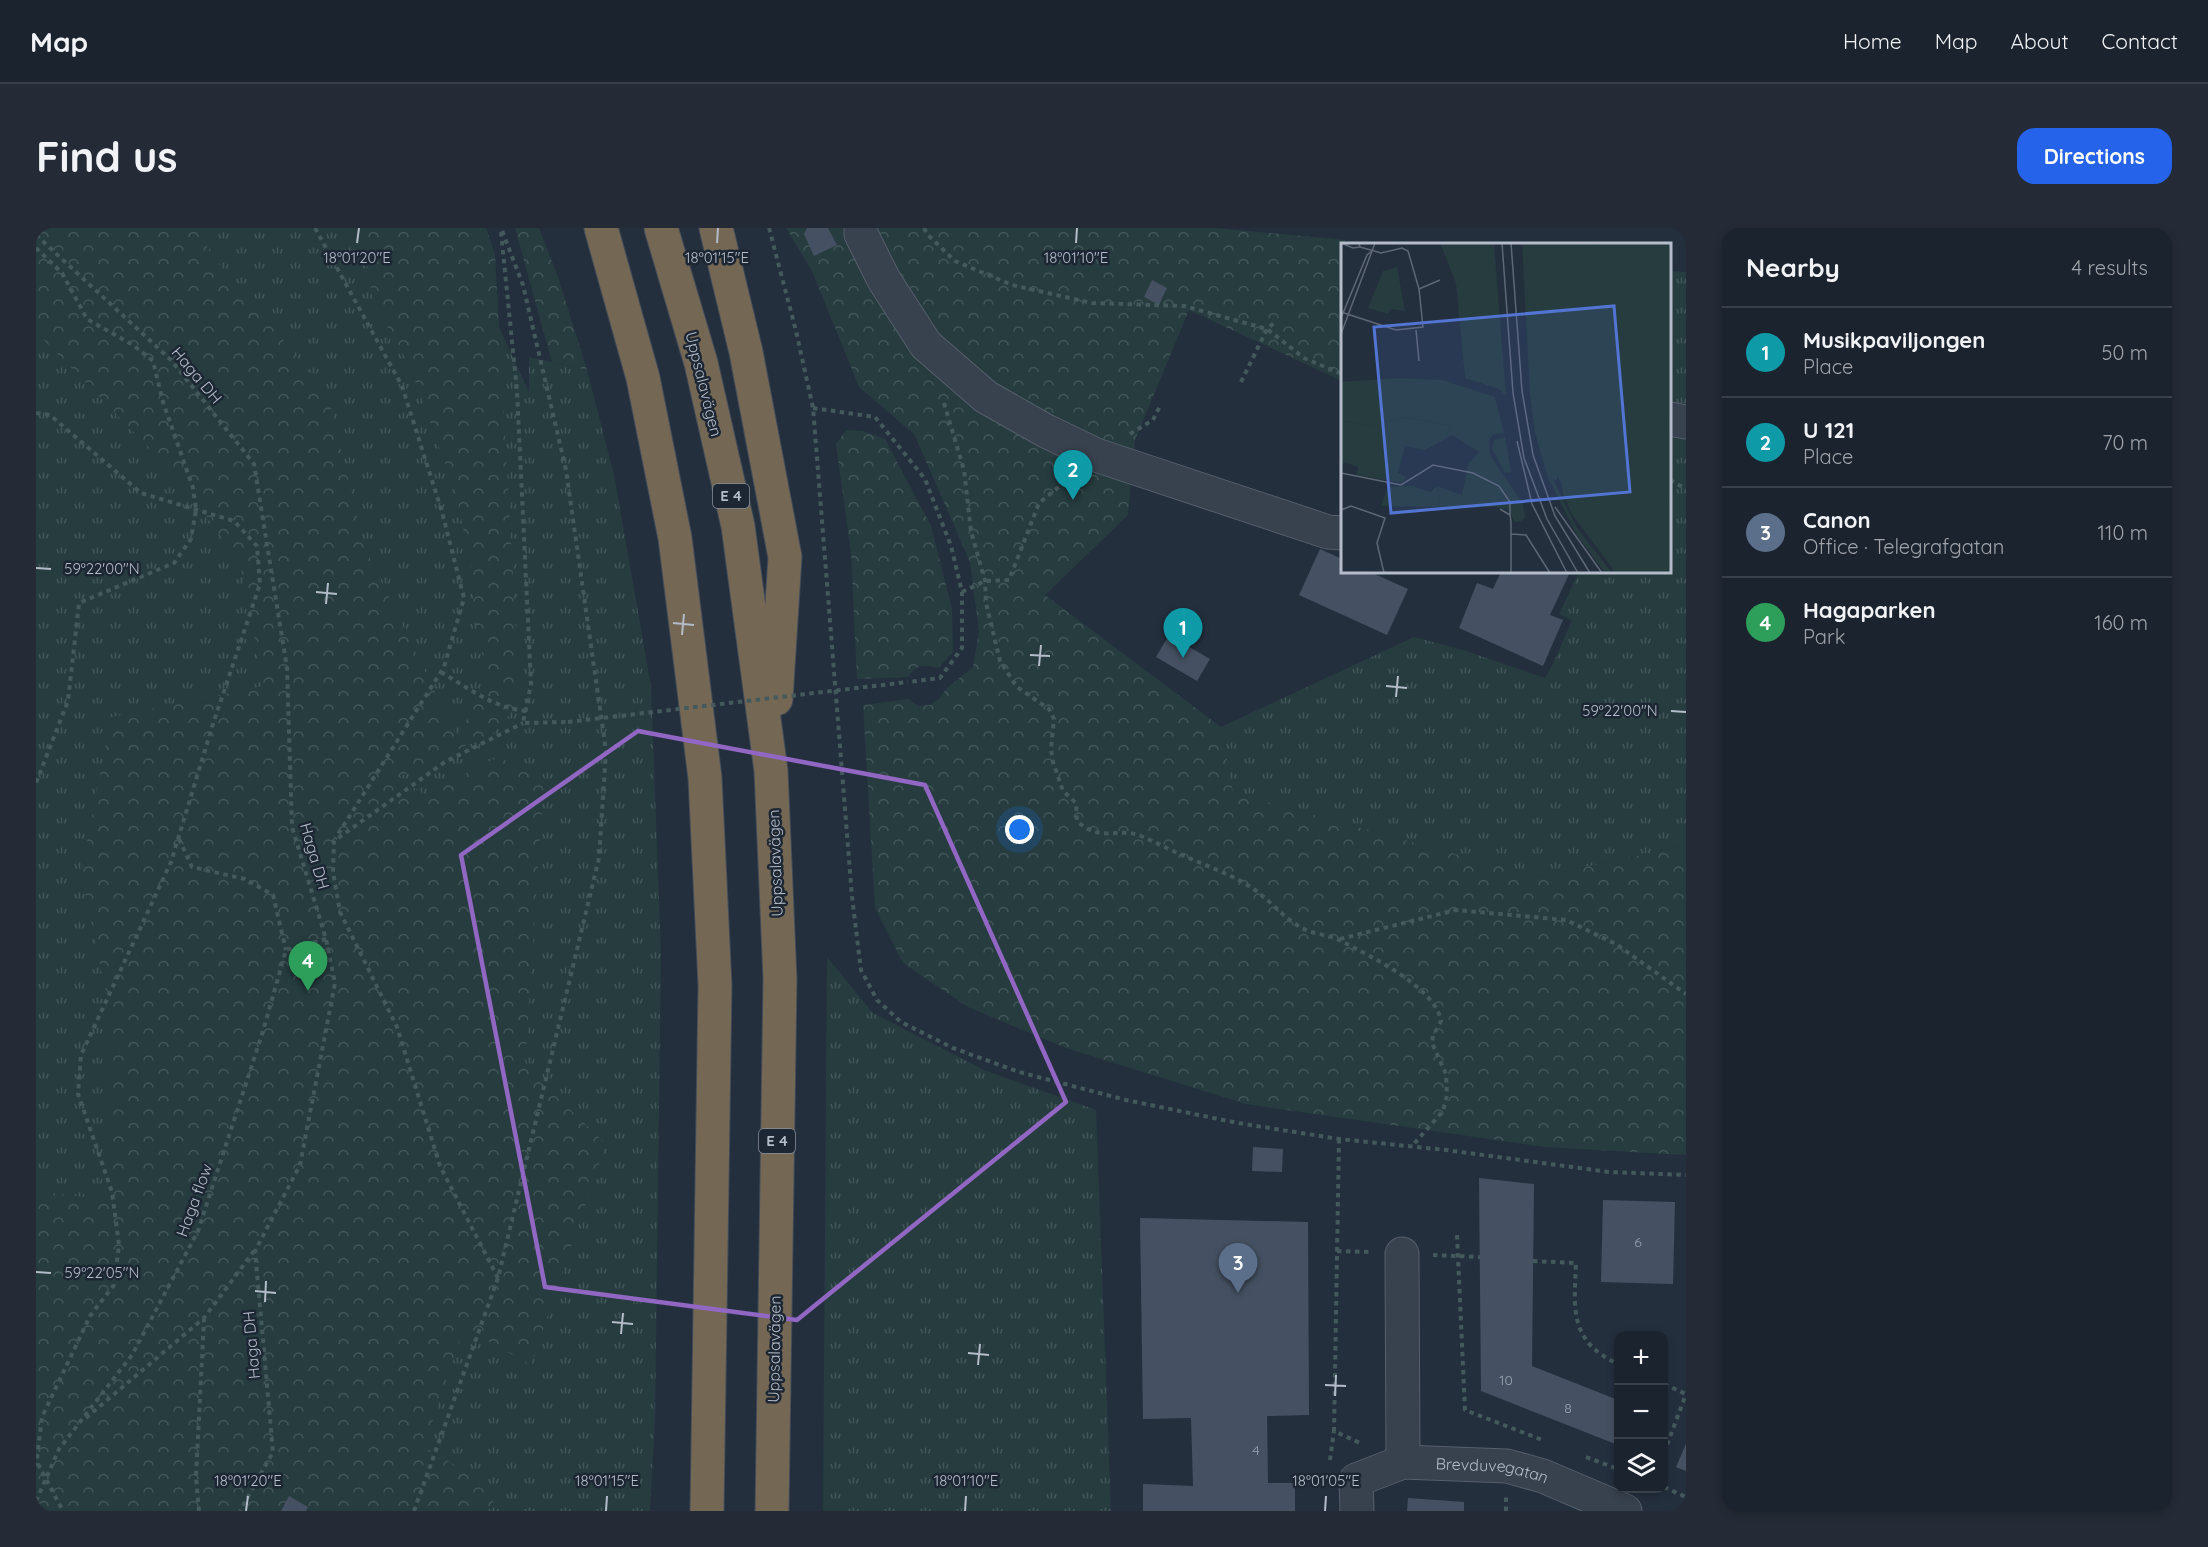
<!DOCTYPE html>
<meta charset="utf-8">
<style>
:root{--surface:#1b232e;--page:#242b36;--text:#f1f3f6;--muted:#a0a4aa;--line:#39404a;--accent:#2563eb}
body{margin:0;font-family:Quicksand,sans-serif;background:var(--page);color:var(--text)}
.controls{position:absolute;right:18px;bottom:18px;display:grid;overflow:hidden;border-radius:12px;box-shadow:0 3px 9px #0003}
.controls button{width:54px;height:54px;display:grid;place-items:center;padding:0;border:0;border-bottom:2px solid var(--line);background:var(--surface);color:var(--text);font:30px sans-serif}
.you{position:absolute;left:984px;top:602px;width:21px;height:21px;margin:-15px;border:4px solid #fff;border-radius:50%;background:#1a73e8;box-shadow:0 0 0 9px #1a73e833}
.badge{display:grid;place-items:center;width:39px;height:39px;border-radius:50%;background:var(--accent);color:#fff;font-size:20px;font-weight:700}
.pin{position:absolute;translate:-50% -50px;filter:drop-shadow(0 2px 3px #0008)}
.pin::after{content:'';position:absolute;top:32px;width:21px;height:18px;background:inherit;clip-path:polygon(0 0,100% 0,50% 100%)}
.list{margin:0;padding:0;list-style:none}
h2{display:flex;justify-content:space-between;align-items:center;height:78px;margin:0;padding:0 24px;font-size:26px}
h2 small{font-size:20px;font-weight:400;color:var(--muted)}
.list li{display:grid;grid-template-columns:39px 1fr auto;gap:18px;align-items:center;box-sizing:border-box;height:90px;padding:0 24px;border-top:2px solid var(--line)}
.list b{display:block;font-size:22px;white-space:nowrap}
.list p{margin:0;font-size:20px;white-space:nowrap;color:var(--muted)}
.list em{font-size:20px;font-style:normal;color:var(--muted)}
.icon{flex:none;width:33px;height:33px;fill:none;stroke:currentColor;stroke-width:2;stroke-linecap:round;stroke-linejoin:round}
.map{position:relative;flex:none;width:1650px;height:1283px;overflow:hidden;border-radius:18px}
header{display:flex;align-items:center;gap:36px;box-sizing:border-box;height:84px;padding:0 30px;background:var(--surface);border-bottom:2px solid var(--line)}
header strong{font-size:28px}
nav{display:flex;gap:33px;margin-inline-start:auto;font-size:21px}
.intro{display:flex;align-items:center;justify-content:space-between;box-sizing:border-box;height:144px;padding:0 36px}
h1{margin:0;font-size:42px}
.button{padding:15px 27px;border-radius:18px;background:var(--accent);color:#fff;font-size:21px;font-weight:700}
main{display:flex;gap:36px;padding:0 36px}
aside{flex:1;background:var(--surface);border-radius:18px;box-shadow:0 3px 9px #0003}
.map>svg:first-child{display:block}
.grass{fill:url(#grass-tufts)}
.forest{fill:url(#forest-crowns)}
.building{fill:#455162}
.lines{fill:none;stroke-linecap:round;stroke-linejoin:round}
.minor-casing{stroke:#565f6c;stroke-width:35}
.highway-casing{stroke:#434c59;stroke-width:35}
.path{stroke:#44595c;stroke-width:4;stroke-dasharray:4.5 4.5;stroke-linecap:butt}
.minor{stroke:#38414e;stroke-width:33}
.highway{stroke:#746855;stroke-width:33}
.path-bridge{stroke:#44595c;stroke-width:4;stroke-dasharray:4.5 4.5;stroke-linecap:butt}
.marked{fill:none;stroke:#9266c3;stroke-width:4.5;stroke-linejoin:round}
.ticks{fill:none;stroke:#b4bcc9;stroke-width:2}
.labels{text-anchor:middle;stroke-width:5;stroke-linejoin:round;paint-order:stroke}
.number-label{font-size:14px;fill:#98a1af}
.shield{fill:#1d2633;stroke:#878f9c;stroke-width:1.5}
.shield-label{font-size:15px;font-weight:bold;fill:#b4bcc9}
.street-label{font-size:16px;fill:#b4bcc9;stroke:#1d2633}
.inset-road{fill:none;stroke:#5e6776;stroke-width:1.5}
.view{fill:#5274d3;fill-opacity:0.15;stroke:#5274d3;stroke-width:3}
.inset-edge{fill:none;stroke:#b4bcc9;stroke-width:3}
.ticks-label{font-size:15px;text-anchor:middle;fill:#b4bcc9;stroke:#1d2633;stroke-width:5;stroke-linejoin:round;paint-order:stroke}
</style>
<header>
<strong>Map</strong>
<nav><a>Home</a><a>Map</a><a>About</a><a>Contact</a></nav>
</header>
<div class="intro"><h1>Find us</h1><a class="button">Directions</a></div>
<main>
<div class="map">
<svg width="1650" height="1283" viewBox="0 0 1650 1283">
<defs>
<pattern id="grass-tufts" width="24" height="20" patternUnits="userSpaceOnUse" patternTransform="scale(1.5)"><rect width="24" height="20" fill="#263c3f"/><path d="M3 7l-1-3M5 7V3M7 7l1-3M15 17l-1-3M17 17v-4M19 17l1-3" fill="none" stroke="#435659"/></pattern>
<pattern id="forest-crowns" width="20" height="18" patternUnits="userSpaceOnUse" patternTransform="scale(1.5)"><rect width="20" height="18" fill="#263c3f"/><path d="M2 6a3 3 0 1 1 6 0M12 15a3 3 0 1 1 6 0" fill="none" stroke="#435659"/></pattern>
</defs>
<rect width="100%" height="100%" fill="#242f3e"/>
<path class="grass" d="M0 0H417L493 164V129L551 142 578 247 615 458 625 725 619 1190 614 1283H0Z
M1634 43 1650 44V176L1634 174Z
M1634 207 1650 210V617L1504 649 1196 565 1185 499 1378 409 1427 422 1509 450 1516 438 1536 392 1523 386 1543 344H1634Z
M791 729 837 785 948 842 1060 882 1075 1283H787Z"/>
<path class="forest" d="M0 0H161L176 28 291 164 328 318 421 509 452 453 438 388 436 343 420 265 373 136 337 74 325 0H450L459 26 483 457 477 482 459 504 363 549 389 567 462 529 508 550 489 838 570 916 495 1137 428 1100 388 1219 463 1263 452 1283H0V963L73 972 74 785 45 645 75 489 227 458 204 336 145 252 0 104Z
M479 0H503L522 49 551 142 516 134Z
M750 0H1179L1309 12V16H1306V153L1153 82 1099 212 1092 287 1009 367 1185 499 1197 565 1504 649 1650 617V927L1509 919 1210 876 1030 820 932 779 867 735 839 680 827 477 873 471 882 478 894 477 903 471 911 460 937 439 943 403 934 334 878 206 823 159 776 43Z
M810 202 827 203 849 211 895 298 916 381 917 424 902 440C887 436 881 436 872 449L821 451 815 325 800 216Z"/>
<path class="building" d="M771 0H792L801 17 778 28 768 6Z
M1116 52 1131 60 1123 77 1108 69Z
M1284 321 1306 331V344H1334L1372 361 1351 407 1263 367Z
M1465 344H1534L1514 387 1527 392 1507 438 1423 400 1441 355 1457 361Z
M1133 407 1174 431 1161 453 1120 429Z
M1217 919 1247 921 1246 944 1216 943Z
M1443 950 1498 956 1496 1138 1582 1172V1217L1445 1163Z
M1567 972 1639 974 1637 1056 1565 1054Z
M1104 990 1272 994 1273 1187 1231 1188 1232 1255H1259V1283H1107V1256L1157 1258 1155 1190 1107 1191Z
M1650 1216V1243L1640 1239Z
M253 1268 272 1279 270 1283H245Z
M1372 1270 1428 1274V1283H1371Z"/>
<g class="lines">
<defs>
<g id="minor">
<path d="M825 0V6L848 52 890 117 950 169 1010 203 1060 227 1292 304 1306 305"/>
<path d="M1634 191 1650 194"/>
<path d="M1366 1026 1367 1234"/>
<path id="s1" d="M1321 1283 1320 1252 1367 1234 1471 1238 1507 1248 1589 1283"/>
</g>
<path id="highway" d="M565 0 607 150 639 310 669 550 679 757 671 1283
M625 0 665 135 702 298 735 543 744 751 736 1283
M680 0 710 124 749 329 740 471"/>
</defs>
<use href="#minor" class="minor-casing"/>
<use href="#highway" class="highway-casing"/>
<path class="path" d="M279 0 366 158 406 284 428 370 408 439 299 611
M733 0 760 103 777 180 816 669 825 742 841 772 865 794 917 820 983 844 1090 872 1202 895 1303 911 1410 922 1573 944 1650 947
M888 0 891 6 919 33 976 57 1056 75 1148 78 1231 101 1268 130 1306 146
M465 4 481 163 495 456 487 495 532 494
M0 7 135 132 218 236 251 440 256 599 290 711 299 755 264 937 219 1023 237 1224 204 1283
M0 20 26 45 51 91 97 117 117 133 127 174 157 260 160 282 155 311 138 335 43 375 32 473 0 555
M1205 154 1231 101 1239 94
M908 175 928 242 935 303 949 353 950 375 964 433 981 459 1013 481 1018 491 1015 521 1017 534 1027 563 1040 575 1041 593C1067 616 1081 598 1105 608 1119 614 1132 621 1146 627 1168 637 1192 645 1213 658 1233 670 1248 692 1270 702 1281 707 1295 707 1305 713 1334 728 1399 759 1405 793L1397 808 1396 815 1410 846 1411 867 1407 883 1376 918
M777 180 839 189 889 251 915 318 926 364V420L904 450 872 454
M0 185 14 187 105 265 198 293 221 318 224 356 176 499 135 634 45 827 42 866 76 964 83 1017 78 1057 54 1088 6 1189 0 1238
M1094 206 1117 192 1124 178
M1634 252 1650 261
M926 364 949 353 973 352 1003 275 1035 249
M405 444C432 460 458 480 490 483
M143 611 156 639 209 651 237 667 250 722
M1304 711 1420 682 1530 692 1580 716 1650 766
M1303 911 1298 1203 1326 1216
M1421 1007 1429 1182 1509 1213
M1301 1023 1335 1024
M1397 1027 1444 1029
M1497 1033 1540 1035C1538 1082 1533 1113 1582 1136
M462 1050 404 938 361 799 304 684 297 644 298 613 409 534 487 495
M1628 1156 1650 1166
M50 1190 168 1090 218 1023
M1628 1225 1650 1166
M1550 1229 1582 1241
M1294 1232 1298 1203
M2 1236 27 1283
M1628 1259 1650 1269
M0 1273 23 1221 96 1127 162 1003 227 803 250 722 290 711
M163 1283 160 1249 168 1091
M378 1283 462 1050 563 630 570 523 530 242 487 57 465 0
M1470 1283V1269"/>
<use href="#minor" class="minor"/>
<use href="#highway" class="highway"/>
<path class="path-bridge" d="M532 494 872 454"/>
</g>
<path class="marked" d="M602 503 889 557 1030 874 761 1092 509 1059 425 627Z"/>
<path class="ticks" d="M321 15 323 0M681 15 682 0M1040 15 1041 0M0 340 15 341M280 364 301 366M290 376 292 355M637 395 658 397M646 407 648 386M994 427 1014 428M1003 438 1005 417M1350 458 1371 460M1360 469 1362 448M1635 483 1650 484M0 1044 15 1045M219 1063 240 1065M229 1074 230 1053M576 1094 597 1096M585 1106 587 1085M932 1125 953 1127M942 1137 944 1116M1289 1157 1310 1158M1299 1168 1300 1147M210 1283 212 1268M570 1283 571 1268M929 1283 930 1268M1289 1283 1290 1268"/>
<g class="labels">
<g class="number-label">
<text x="1602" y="1019">6</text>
<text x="1470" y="1157">10</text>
<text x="1532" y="1185">8</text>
<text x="1220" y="1227">4</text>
</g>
<g class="shield">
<rect x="677" y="256" width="36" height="24" rx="4.5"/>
<rect x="723" y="901" width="36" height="24" rx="4.5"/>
</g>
<g class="shield-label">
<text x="695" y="273">E 4</text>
<text x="741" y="918">E 4</text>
</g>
<g class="street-label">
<text transform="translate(161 147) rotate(50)" y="6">Haga DH</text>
<text transform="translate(668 156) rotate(76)" y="6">Uppsalavägen</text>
<text transform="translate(279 628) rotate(74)" y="6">Haga DH</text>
<text transform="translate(739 635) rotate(-92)" y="6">Uppsalavägen</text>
<text transform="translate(158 972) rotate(-70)" y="6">Haga flow</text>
<text transform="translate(215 1117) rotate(-95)" y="6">Haga DH</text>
<text transform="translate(738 1121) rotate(-89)" y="6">Uppsalavägen</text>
<text dy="6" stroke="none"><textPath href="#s1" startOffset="171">Brevduvegatan</textPath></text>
</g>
</g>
<g transform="translate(1305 15)">
<rect width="330" height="330" fill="#242f3e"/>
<path d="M99 0H153L165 153 158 146 124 135 115 40ZM181 0H330V330H274L216 233V237L207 235 194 190 189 152ZM56 24 64 68 50 66 47 71 27 65 42 28ZM63 174 108 182 111 192 84 207 64 203 57 230 65 234 61 240 16 232 17 224 3 219 0 225V178L33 183ZM71 243 89 249 96 243 99 264 40 263 47 244Z" fill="#263c3f"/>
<path d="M240 0 295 8 288 55 305 59 314 68H330V97L322 114 305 102 293 110 266 109 274 156 272 179 250 186 255 203 265 214 297 242 326 259 324 269 330 270V321L316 311 307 323 287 296 281 275 263 247 245 229 222 181 218 189 242 254 261 281 262 299 285 310 303 330H275L230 270 222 251 213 189 216 182 229 174 225 172 215 178 208 176 207 134 195 124 203 91 213 94 217 77 206 72 220 41 226 11ZM283 0H330V10L317 16 330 21V34L305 10 282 4ZM58 135 102 137 154 154 163 190 153 191 148 197 149 212 182 261 184 274 180 278 174 279 167 267 158 264H99L96 243 121 252 127 221 138 209 111 192 108 182 63 174 33 183 0 178V139ZM315 142 321 149 324 181 318 228 308 224 294 203 302 157ZM164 194 170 228 169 230 163 229 151 205 153 197ZM207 235 212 236 236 285 271 330H264L236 292Z" fill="#263c3f"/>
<path class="inset-road" d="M0 0 12 5 19 4 18 1M161 0 172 150 183 215 206 276 237 330M170 0 181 148 192 212 214 273 249 330M78 46 99 37M0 69 55 87 82 84 78 46 67 8 61 5 40 10 19 4M0 75 26 12 31 8M75 87 78 118M0 91 34 0M176 198 191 261 226 330M0 230 60 242 92 222 132 230 158 243 169 259V272M214 264 261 330M159 266 169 272 170 279V330M0 267 10 263 44 275 36 300 43 330M170 291 185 292 209 330"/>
<path class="view" d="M273 63 289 249 50 270 33 84Z"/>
<rect width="330" height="330" class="inset-edge"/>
</g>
<g class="ticks-label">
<text x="321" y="35">18°01'20"E</text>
<text x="681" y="35">18°01'15"E</text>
<text x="1040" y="35">18°01'10"E</text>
<text x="66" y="346">59°22'00"N</text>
<text x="1584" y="488">59°22'00"N</text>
<text x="66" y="1050">59°22'05"N</text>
<text x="212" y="1258">18°01'20"E</text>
<text x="571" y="1258">18°01'15"E</text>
<text x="930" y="1258">18°01'10"E</text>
<text x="1290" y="1258">18°01'05"E</text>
</g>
</svg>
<div class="controls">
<button>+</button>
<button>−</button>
<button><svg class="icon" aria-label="layers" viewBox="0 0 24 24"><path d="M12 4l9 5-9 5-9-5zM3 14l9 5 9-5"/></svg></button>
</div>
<div class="you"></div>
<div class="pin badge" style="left:1147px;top:430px;background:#0f9aa8">1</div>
<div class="pin badge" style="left:1037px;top:272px;background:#0f9aa8">2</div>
<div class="pin badge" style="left:1202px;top:1065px;background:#5c6f8a">3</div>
<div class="pin badge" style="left:272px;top:763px;background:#2e9e5b">4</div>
</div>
<aside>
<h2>Nearby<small>4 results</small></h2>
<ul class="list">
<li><span class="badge" style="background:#0f9aa8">1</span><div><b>Musikpaviljongen</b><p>Place</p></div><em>50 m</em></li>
<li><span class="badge" style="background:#0f9aa8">2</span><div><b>U 121</b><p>Place</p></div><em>70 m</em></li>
<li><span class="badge" style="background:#5c6f8a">3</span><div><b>Canon</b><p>Office · Telegrafgatan</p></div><em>110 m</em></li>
<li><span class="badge" style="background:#2e9e5b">4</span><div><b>Hagaparken</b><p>Park</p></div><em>160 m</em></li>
</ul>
</aside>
</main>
